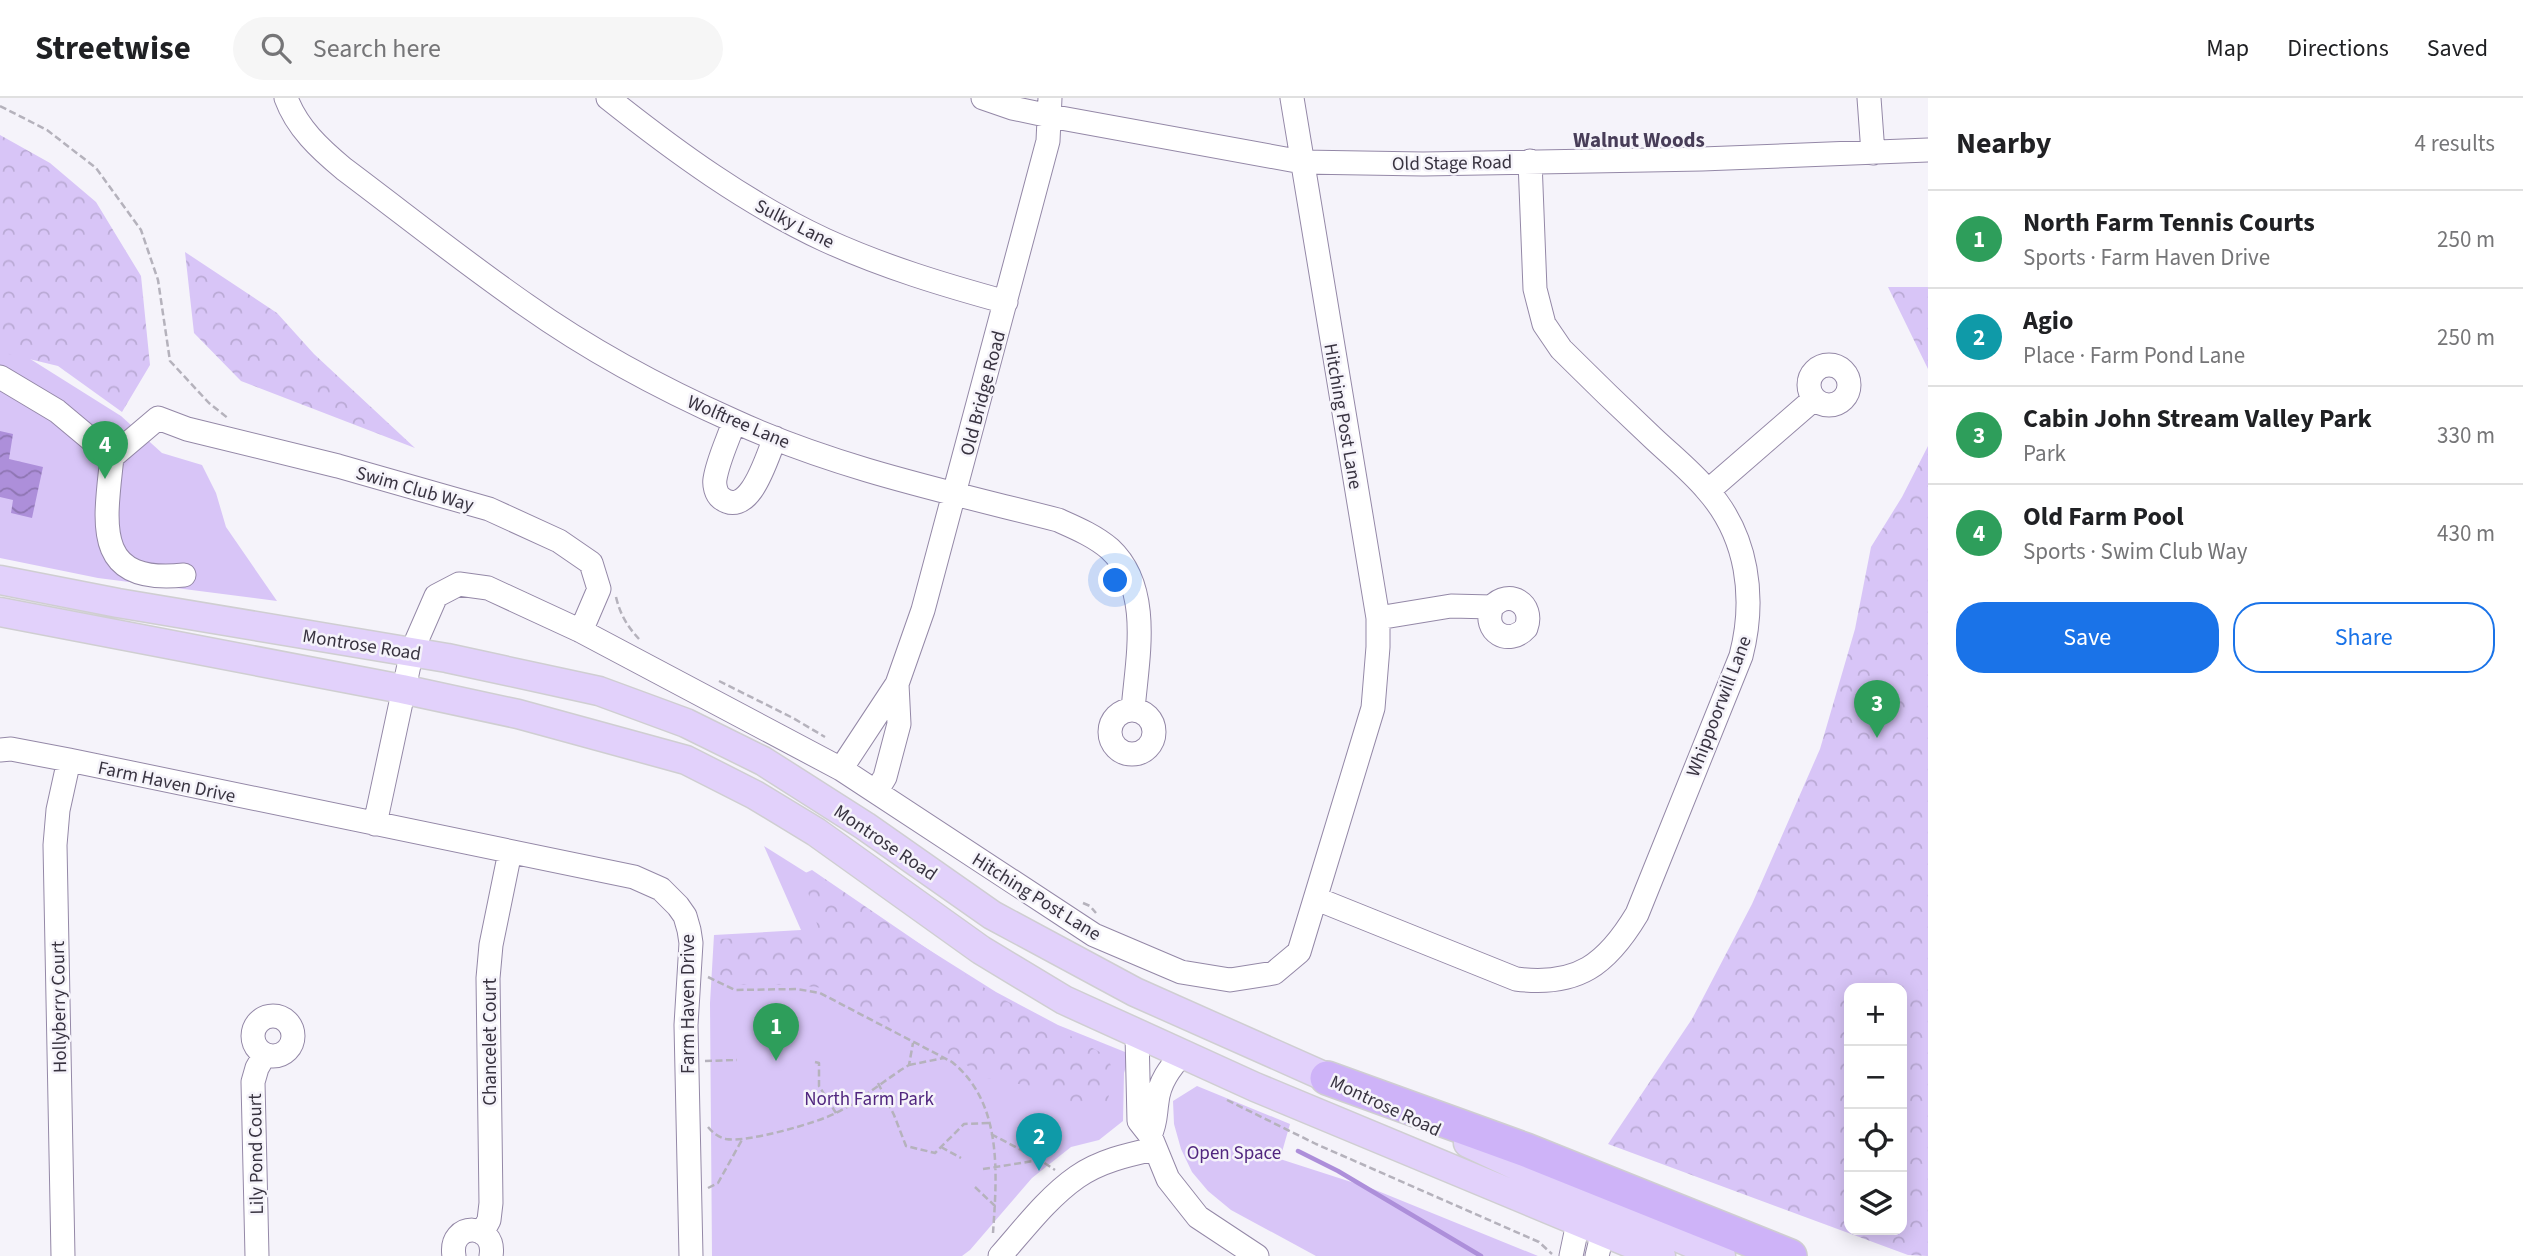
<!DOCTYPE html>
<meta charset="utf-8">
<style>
:root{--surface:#fff;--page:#f6f6f6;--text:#202124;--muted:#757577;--line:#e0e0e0;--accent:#1a73e8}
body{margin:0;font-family:"Source Sans 3",sans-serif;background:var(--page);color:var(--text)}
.controls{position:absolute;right:21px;bottom:21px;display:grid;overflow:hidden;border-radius:14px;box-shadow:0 4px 18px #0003}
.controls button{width:63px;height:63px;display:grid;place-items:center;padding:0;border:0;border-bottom:2px solid var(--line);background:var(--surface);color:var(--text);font:35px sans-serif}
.you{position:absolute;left:1116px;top:483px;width:24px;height:24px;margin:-18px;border:5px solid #fff;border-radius:50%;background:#1a73e8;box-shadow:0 0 0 10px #1a73e833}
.badge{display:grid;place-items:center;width:46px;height:46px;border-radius:50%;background:var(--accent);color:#fff;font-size:23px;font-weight:700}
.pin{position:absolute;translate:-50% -58px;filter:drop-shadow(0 2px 4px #0008)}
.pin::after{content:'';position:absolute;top:37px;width:24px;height:21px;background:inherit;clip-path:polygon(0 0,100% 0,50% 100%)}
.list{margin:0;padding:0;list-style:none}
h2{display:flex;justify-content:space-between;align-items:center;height:91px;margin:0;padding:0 28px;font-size:30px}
h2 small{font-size:23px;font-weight:400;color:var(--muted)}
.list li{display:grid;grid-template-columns:46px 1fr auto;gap:21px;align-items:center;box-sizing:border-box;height:98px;padding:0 28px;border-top:2px solid var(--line)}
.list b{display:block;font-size:26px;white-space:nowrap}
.list p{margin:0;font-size:23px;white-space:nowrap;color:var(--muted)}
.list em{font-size:23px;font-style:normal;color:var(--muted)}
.actions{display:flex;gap:14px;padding:21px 28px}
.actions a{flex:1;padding:16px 0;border:2px solid var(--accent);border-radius:28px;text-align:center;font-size:24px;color:var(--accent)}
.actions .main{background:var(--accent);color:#fff}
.icon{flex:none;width:38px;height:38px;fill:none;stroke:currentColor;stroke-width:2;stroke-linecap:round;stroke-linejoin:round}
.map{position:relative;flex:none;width:1928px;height:1158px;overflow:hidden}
header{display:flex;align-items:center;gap:42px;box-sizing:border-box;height:98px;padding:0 35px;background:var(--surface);border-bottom:2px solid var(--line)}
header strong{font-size:33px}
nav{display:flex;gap:38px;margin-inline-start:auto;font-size:24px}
.search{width:490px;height:63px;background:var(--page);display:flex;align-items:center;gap:18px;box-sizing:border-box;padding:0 24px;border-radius:38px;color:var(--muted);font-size:26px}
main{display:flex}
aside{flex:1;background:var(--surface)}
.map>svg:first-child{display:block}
.green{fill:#d8c5f7}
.forest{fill:url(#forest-crowns);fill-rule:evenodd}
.water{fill:url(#water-waves)}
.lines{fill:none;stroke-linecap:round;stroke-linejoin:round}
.stream{stroke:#ad8fda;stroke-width:4.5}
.minor-casing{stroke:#9488a7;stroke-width:25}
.major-casing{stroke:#cfced1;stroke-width:31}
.highway-casing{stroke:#cfced1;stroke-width:36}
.path{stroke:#b5b2bc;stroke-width:2.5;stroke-dasharray:7 3.5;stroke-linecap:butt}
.minor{stroke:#fff;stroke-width:23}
.major{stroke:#e2d1fb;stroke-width:28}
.highway{stroke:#ceb3f8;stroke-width:33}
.labels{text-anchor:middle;stroke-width:5;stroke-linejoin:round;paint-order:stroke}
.street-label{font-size:19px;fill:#383340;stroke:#f5f3fa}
.park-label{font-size:19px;fill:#51277f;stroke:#f5f3fa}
.neighbourhood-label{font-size:21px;font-weight:bold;fill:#483d58;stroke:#f5f3fa}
</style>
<header>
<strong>Streetwise</strong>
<div class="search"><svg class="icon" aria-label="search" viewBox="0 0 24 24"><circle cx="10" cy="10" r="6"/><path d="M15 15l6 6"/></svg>Search here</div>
<nav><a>Map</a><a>Directions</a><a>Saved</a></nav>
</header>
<main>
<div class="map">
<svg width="1928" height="1158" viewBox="0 0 1928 1158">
<defs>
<pattern id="forest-crowns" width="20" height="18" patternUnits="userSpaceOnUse" patternTransform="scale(1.75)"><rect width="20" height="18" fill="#d8c5f7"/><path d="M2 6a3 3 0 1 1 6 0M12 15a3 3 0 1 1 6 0" fill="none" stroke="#baaad5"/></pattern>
<pattern id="water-waves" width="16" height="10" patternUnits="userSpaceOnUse" patternTransform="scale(1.75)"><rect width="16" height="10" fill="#ad8fda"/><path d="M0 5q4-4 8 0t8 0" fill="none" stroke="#8e75b2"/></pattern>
</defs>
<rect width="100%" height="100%" fill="#f5f3fa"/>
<path class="green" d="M0 242 121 318 162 355 202 367 216 395 226 429 277 503 98 480 0 460Z
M764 748 996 894 1058 927 1130 956 1124 975 1123 1023 1099 1042 1071 1049 1032 1080 970 1152 962 1158H712L710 905 714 837 801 832Z
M1197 988 1290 1026 1280 1061 1373 1091 1538 1158H1316L1231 1112 1208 1093 1192 1074 1181 1051 1174 1026 1173 1003Z"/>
<path class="forest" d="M0 37 50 65 96 104 141 178 150 267 122 314 58 268 0 254Z
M185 154 277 215 314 256 415 350 241 283 194 235Z
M1888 189H1928V271Z
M1928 348V1158L1908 1157 1608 1046 1692 921 1752 806 1820 651 1855 531 1871 449 1902 399ZM1849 890H1902V1132H1849Z
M812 772 992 895 1107 958 1112 970 1108 1004 1080 1014 1024 987 981 979 962 963 823 890 796 887H735L715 878 718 841 800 838 811 852 822 844 803 776Z"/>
<path class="water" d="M0 333 13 336 9 361 43 369 32 420 11 415 13 402 0 399Z"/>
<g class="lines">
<path class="stream" d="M1298 1053 1338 1073 1481 1158"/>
<defs>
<path id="minor" d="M286 0C297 30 320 51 344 71 404 116 464 164 526 207 591 253 662 291 734 323 836 370 949 394 1058 422 1076 430 1095 438 1110 451 1153 491 1137 561 1133 612
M608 0C676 54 746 105 825 142 884 169 944 187 1006 204
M983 0 1012 10 1050 18 1302 64 1423 66 1702 61 1928 52
M1869 0 1873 55
M1809 287a20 20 0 1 1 40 0a20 20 0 1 1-40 0Z
M0 279 57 313 112 359 158 320 187 331 338 368 489 411 559 443 591 465 599 491 581 533
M734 324C728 342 718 362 715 381 714 387 716 396 721 400 750 422 767 358 775 340
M112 359C105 425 92 487 184 477
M1708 393 1814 301
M1378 520 1451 508 1492 509C1509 490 1535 506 1526 530 1509 549 1482 534 1492 509
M1110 634a22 22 0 1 1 44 0a22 22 0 1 1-44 0Z
M0 652 11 651 69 662 634 779 661 791 678 808 685 818 689 832 691 845 686 927 691 1158
M841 671 897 586 923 512 1048 43 1050 0
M876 694 885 679 899 626 897 586
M375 726 412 553 436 498 459 486 488 490 581 533 841 671 1094 837 1181 874 1230 882 1274 875 1299 854 1373 610 1378 549V520L1292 0
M1317 801 1516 881C1578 889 1607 866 1637 816L1741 558C1756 500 1748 438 1707 392 1691 373 1671 357 1653 340 1622 311 1591 281 1561 251L1544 226 1535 191 1530 63
M253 938a20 20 0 1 1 40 0a20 20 0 1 1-40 0Z
M1137 937 1139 1023 1150 1037 1168 1081 1198 1119 1257 1158
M1150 1037C1156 1025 1155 1017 1157 1004 1159 984 1170 970 1183 955
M482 1135 489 1122 491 1105 488 880 491 847 510 754
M63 1158 55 747 58 712 69 662
M257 1158 253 984 257 970 265 956
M454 1158C448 1123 497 1124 491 1158
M1000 1158C1024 1131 1047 1100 1077 1079 1100 1063 1127 1057 1154 1051
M1571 1158 1582 1106
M1597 1158 1607 1117"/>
<path id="major" d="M0 482 118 505 447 560 599 593 686 625 763 663 865 728 992 817 1135 894 1346 988
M0 514 402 591 518 616 686 662 755 697 816 734 981 852 1064 902 1255 989 1661 1158
M1468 1045 1584 1099 1721 1158"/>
<path id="highway" d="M1327 980 1526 1052 1790 1158"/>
</defs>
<use href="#minor" class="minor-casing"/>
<use href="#major" class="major-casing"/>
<use href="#highway" class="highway-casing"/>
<path class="path" d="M0 8 47 32 96 70 141 132 158 182 170 263 209 305 229 321
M616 499C620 516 627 528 639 541
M719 583 793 620 825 639
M1083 805 1090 808 1096 815
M708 879 735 892 797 891 820 895 952 964C1003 1005 997 1076 993 1135
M705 963 737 962
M815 964 819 965V988L836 1015
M909 967 944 960
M878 985 894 1017 906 1048 935 1055 964 1026 989 1025
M1227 1002 1316 1046 1539 1144 1552 1156
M708 1029C713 1035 718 1039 726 1041 746 1045 817 1025 836 1015 862 1002 884 982 909 967L913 945
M991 1036 1040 1062 1051 1040
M941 1049 961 1060
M983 1071 1040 1062 1055 1072
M975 1089 995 1108
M708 1090 718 1085 743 1040"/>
<use href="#minor" class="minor"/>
<use href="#major" class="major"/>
<use href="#highway" class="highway"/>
</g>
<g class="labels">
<g class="street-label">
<text transform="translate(1452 64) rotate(-1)" y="7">Old Stage Road</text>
<text transform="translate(795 125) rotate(27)" y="7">Sulky Lane</text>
<text transform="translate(982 295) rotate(-75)" y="7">Old Bridge Road</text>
<text transform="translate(1344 318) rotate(80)" y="7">Hitching Post Lane</text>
<text transform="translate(739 323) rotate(23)" y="7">Wolftree Lane</text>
<text transform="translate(415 390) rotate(16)" y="7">Swim Club Way</text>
<text transform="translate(362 546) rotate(9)" y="7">Montrose Road</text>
<text transform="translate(1718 608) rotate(-69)" y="7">Whippoorwill Lane</text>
<text transform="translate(167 683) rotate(12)" y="7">Farm Haven Drive</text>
<text transform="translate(886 744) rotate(34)" y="7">Montrose Road</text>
<text transform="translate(1037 798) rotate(32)" y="7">Hitching Post Lane</text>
<text transform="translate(687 906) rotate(-90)" y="7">Farm Haven Drive</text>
<text transform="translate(58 909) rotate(-91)" y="7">Hollyberry Court</text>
<text transform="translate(489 944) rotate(-90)" y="7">Chancelet Court</text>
<text transform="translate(1386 1007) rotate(25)" y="7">Montrose Road</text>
<text transform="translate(255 1056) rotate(-91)" y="7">Lily Pond Court</text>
</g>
<g class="park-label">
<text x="869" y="1007">North Farm Park</text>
<text x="1234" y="1061">Open Space</text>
</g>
<g class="neighbourhood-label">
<text x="1639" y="49">Walnut Woods</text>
</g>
</g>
</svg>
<div class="controls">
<button>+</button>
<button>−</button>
<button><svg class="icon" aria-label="locate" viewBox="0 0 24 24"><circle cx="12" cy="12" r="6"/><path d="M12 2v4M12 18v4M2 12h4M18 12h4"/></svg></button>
<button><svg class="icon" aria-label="layers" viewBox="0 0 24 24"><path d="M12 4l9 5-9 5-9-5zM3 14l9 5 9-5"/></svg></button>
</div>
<div class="you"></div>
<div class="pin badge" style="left:776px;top:963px;background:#2e9e5b">1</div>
<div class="pin badge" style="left:1039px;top:1073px;background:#0f9aa8">2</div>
<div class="pin badge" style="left:1877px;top:640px;background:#2e9e5b">3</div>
<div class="pin badge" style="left:105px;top:381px;background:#2e9e5b">4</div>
</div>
<aside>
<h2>Nearby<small>4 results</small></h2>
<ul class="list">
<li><span class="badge" style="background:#2e9e5b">1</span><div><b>North Farm Tennis Courts</b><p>Sports · Farm Haven Drive</p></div><em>250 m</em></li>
<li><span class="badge" style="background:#0f9aa8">2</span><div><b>Agio</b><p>Place · Farm Pond Lane</p></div><em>250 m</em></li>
<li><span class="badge" style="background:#2e9e5b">3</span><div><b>Cabin John Stream Valley Park</b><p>Park</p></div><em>330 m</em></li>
<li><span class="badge" style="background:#2e9e5b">4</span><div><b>Old Farm Pool</b><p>Sports · Swim Club Way</p></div><em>430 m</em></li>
</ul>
<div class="actions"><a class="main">Save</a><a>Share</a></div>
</aside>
</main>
